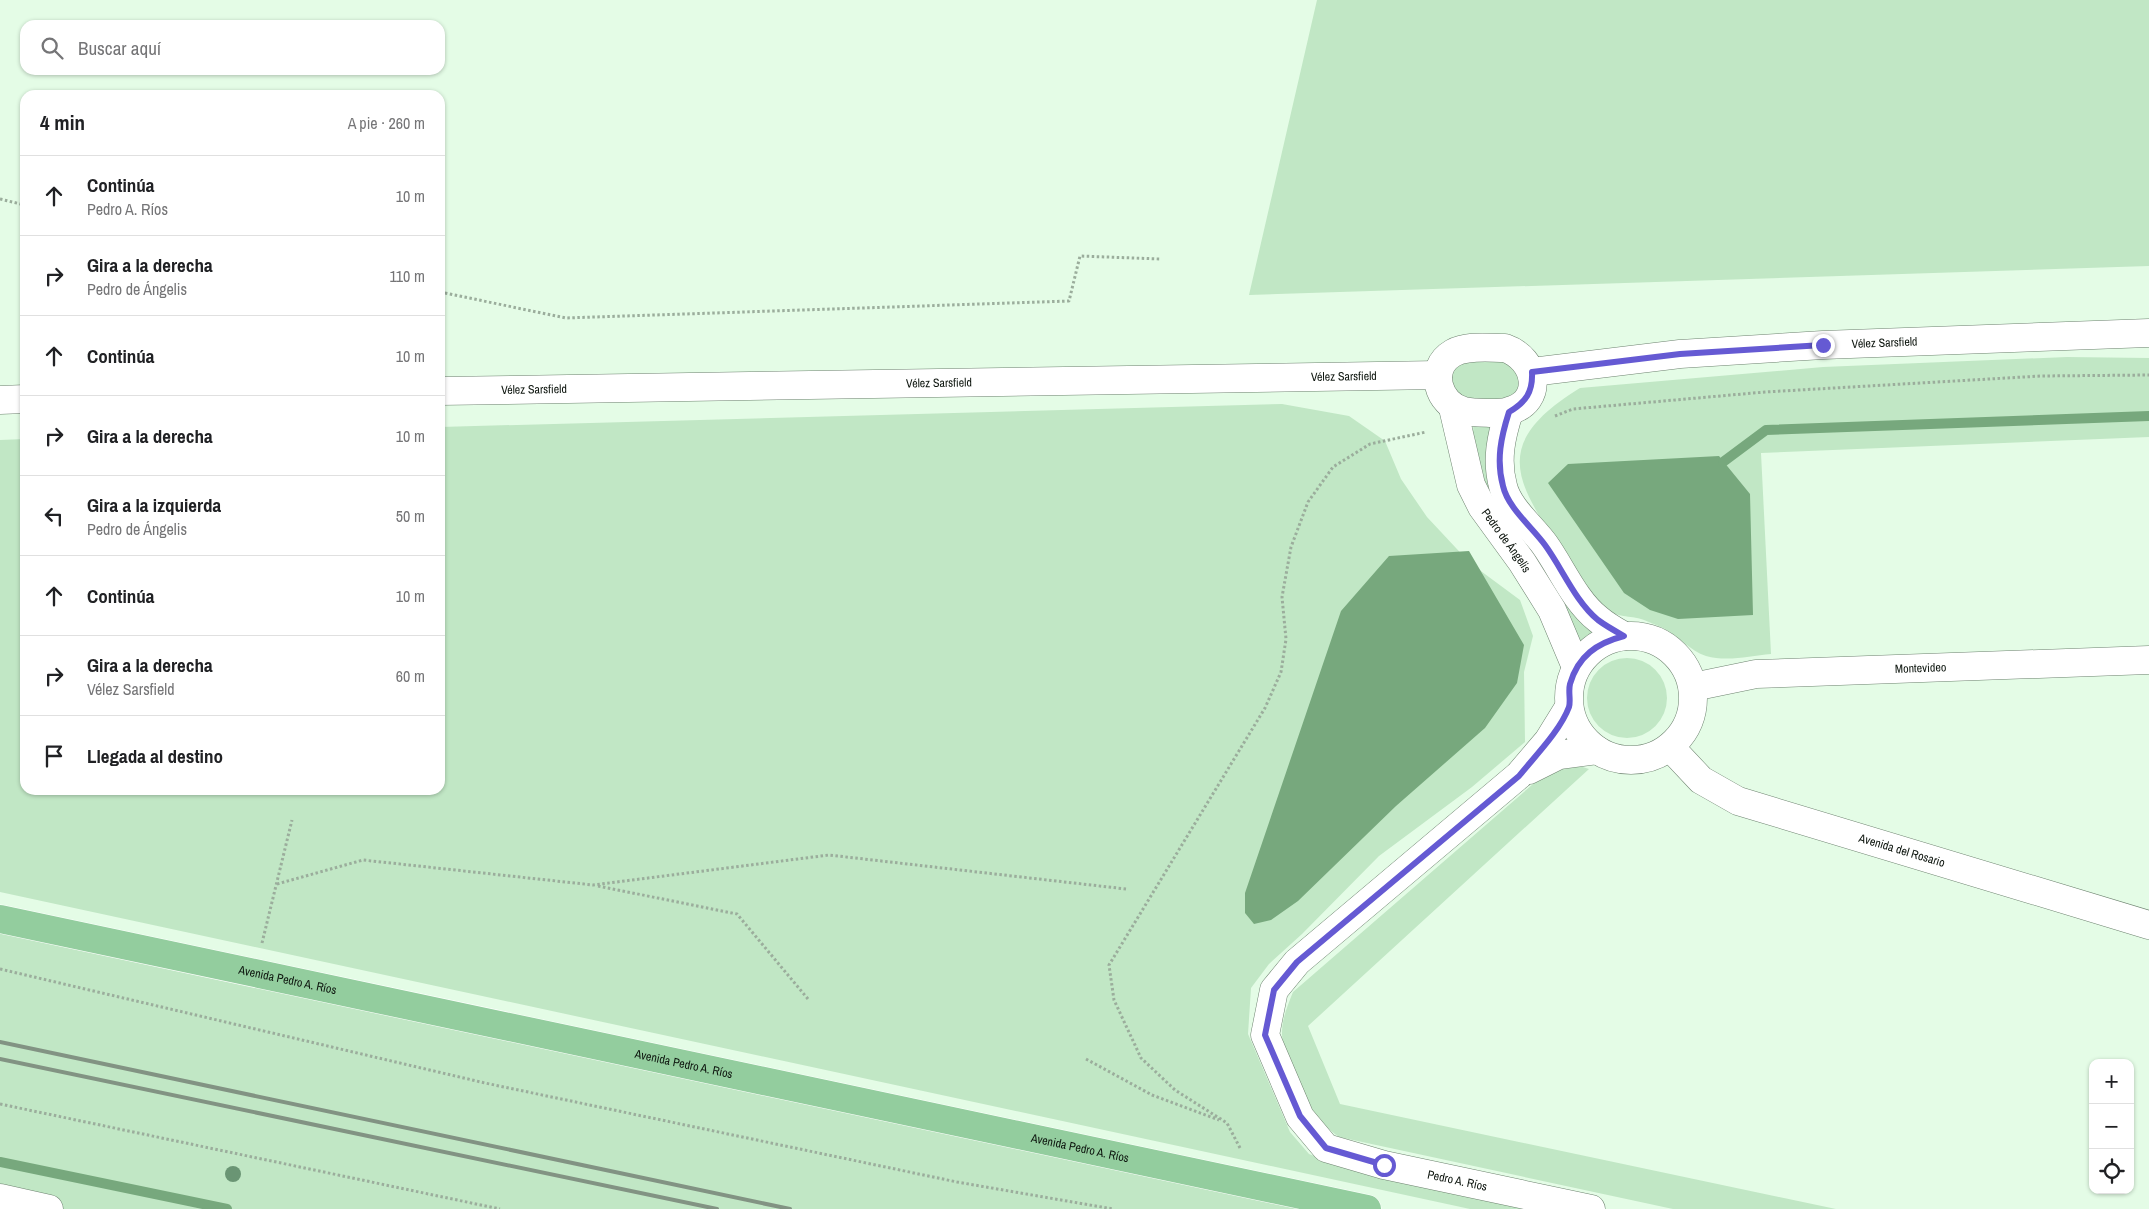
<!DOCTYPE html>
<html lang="es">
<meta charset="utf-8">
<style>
:root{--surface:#fff;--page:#f6f6f6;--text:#202124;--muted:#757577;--line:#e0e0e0}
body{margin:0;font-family:"Archivo Narrow",sans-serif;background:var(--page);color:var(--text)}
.controls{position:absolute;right:15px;bottom:15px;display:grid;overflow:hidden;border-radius:10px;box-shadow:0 1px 4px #0004}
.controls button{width:45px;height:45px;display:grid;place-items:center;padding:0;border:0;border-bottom:1px solid var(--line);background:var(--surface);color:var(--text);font:25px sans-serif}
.stop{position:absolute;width:15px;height:15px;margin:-11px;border:4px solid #655ad3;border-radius:50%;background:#fff}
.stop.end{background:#655ad3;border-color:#fff;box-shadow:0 1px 5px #0008}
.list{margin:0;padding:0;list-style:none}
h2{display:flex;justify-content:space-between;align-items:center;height:65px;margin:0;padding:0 20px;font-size:21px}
h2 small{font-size:16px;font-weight:400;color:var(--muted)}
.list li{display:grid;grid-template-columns:32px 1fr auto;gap:15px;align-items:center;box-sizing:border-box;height:80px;padding:0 20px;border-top:1px solid var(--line)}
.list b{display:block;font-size:19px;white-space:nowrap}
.list p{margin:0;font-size:16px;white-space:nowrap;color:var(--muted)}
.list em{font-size:16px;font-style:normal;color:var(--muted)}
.icon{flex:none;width:28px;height:28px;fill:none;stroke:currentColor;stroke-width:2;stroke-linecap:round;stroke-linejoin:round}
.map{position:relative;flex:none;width:2149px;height:1209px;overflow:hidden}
.search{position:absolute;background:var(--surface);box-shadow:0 1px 4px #0004;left:20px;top:20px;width:425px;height:55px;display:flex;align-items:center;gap:12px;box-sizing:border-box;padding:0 18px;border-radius:15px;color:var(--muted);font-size:19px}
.panel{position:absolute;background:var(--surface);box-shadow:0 1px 4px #0004;left:20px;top:90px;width:425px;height:705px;border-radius:15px}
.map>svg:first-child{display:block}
.green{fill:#c1e7c5}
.water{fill:#77a87d}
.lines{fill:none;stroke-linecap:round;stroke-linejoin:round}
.stream{stroke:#77a87d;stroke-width:10}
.minor-casing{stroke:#6e8370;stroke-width:29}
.major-casing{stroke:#fff;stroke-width:29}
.path{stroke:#9bad9c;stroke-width:3;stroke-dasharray:2.5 2.5;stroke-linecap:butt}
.minor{stroke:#fff;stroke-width:28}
.major{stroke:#93cd9e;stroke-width:28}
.rail{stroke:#829383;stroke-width:4}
.tree{fill:#6a9574}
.route{stroke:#655ad3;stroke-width:6}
.labels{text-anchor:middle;stroke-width:5;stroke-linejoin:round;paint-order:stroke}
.street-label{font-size:12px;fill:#0d150e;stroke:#fff}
</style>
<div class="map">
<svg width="2149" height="1209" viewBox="0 0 2149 1209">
<rect width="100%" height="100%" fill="#e4fce6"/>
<path class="green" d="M1317 0H2149V266L1249 295Z
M2067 357 2149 358V437L1761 453 1771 654C1750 656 1727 662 1706 656 1690 651 1680 637 1665 629 1659 626 1651 623 1644 620 1628 614 1619 620 1602 606 1590 596 1573 565 1563 551 1511 478 1494 441 1580 388L1823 367Z
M1510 359 1523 384 1513 401 1470 405 1449 386 1452 367 1459 360Z
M1282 404 1349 416 1385 441 1401 479 1427 517 1470 563 1520 600 1533 636 1524 672 1525 742 1472 787 1379 856 1302 934 1269 964 1251 988 1248 1034 1290 1132 1309 1154 1333 1163 1547 1209H1470L0 892V440L25 439V790H440V427Z
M1474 420H1492L1493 464 1603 632 1586 640 1578 652 1483 493 1472 442Z
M1587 698a40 40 0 1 1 80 0a40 40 0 1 1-80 0Z
M1573 764 1589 769 1308 1026 1340 1104 1836 1209H1673L1339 1137C1328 1129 1318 1120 1311 1109 1302 1096 1281 1048 1282 1033 1282 1018 1288 1005 1293 992L1540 778 1559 766Z
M0 919 1367 1209H49L0 1198Z"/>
<path class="water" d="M1719 456 1750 494 1753 615 1678 619 1650 610 1624 593 1548 483 1568 464Z
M1469 551 1524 645 1517 683 1485 728 1396 806 1298 901 1271 920 1254 924 1245 913V893L1341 611 1389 556Z"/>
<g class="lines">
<path class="stream" d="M1723 462 1766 430 2149 416
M0 1162 227 1209"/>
<defs>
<g id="minor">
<path d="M1505 348C1537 359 1545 401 1509 411 1501 414 1472 413 1464 411 1438 405 1427 368 1453 353 1467 345 1489 348 1505 348Z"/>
<path id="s1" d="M1532 372 1680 354 1823 345 2149 333"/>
<path id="s2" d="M440 391 1438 375"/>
<path d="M0 400 25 399"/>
<path id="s3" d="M1453 408 1471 485 1482 507 1522 562 1552 610 1576 667"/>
<path d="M1509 412C1501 437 1496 460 1503 486 1508 508 1532 527 1545 545 1562 569 1575 601 1598 619 1606 626 1615 631 1624 636"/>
<circle cx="1631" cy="698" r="62"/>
<path id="s4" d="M1693 687 1756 674 2149 660"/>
<path id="s5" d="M1569 707 1548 741 1519 775 1297 962 1274 990 1265 1035 1300 1117 1326 1148 1384 1165 1591 1209"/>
<path id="s6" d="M1670 747 1701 780 1738 801 2149 925"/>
<path d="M1529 770 1559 755 1597 750"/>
<path d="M0 1198 49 1209"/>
</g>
<g id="major">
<path id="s7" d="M0 919 1367 1209"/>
</g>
</defs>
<use href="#minor" class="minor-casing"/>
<use href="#major" class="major-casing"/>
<path class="path" d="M0 199 25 205
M440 292 566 318 1069 301 1080 256 1160 259
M1555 416 1573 409 1765 392 2041 376 2149 375
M277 884 363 860 593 885 829 855 1126 889
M598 886 737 914 808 999
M262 943 292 820
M0 969 485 1083 957 1182 1113 1209
M1086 1059 1152 1095 1219 1120
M0 1104 500 1209
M1240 1148 1227 1123 1175 1090 1141 1058 1114 1000 1109 965 1265 708 1281 672 1286 639 1282 597 1291 547 1308 502 1333 467 1370 444 1426 432"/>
<use href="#minor" class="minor"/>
<use href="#major" class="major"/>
<path class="rail" d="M0 1042 790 1209
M0 1059 717 1209"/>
</g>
<circle class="tree" cx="233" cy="1174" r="8"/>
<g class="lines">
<path class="route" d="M1384 1165 1326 1148 1300 1116 1265 1035 1274 990 1297 962 1519 776C1535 756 1560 731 1569 707 1571 700 1568 692 1570 684 1578 656 1597 643 1624 636 1615 631 1606 626 1598 620 1575 601 1562 568 1545 545 1532 527 1508 508 1503 486 1496 460 1501 437 1509 412 1526 402 1533 392 1532 372L1680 354 1823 345"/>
</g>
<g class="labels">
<g class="street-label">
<text dy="4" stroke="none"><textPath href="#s1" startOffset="354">Vélez Sarsfield</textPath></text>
<text dy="4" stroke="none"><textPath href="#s2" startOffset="904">Vélez Sarsfield</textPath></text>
<text dy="4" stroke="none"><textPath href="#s2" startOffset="499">Vélez Sarsfield</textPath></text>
<text dy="4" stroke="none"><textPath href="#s2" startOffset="94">Vélez Sarsfield</textPath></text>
<text dy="4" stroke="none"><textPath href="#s3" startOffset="145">Pedro de Ángelis</textPath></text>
<text dy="4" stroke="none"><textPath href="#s4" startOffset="229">Montevideo</textPath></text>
<text dy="4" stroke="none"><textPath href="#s6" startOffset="259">Avenida del Rosario</textPath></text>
<text dy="4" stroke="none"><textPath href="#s7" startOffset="294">Avenida Pedro A. Ríos</textPath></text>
<text dy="4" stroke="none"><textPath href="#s7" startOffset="699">Avenida Pedro A. Ríos</textPath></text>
<text dy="4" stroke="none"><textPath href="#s7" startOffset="1104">Avenida Pedro A. Ríos</textPath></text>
<text dy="4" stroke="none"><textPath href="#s5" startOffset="722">Pedro A. Ríos</textPath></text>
</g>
</g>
</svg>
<div class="controls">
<button>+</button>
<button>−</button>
<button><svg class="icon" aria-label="locate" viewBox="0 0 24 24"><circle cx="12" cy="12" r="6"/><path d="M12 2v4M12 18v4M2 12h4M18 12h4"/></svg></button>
</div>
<div class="stop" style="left:1384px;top:1165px"></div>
<div class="stop end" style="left:1823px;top:345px"></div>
<div class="search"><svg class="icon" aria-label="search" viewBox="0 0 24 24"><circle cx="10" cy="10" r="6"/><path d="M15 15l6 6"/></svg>Buscar aquí</div>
<section class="panel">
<h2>4 min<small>A pie · 260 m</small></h2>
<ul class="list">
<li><svg class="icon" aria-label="ahead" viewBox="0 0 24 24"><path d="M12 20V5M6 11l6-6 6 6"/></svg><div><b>Continúa</b><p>Pedro A. Ríos</p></div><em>10 m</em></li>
<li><svg class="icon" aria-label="right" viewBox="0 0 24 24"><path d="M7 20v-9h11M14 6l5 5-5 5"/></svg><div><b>Gira a la derecha</b><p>Pedro de Ángelis</p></div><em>110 m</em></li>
<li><svg class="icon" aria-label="ahead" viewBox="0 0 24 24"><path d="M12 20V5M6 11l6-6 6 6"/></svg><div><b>Continúa</b></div><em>10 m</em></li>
<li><svg class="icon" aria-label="right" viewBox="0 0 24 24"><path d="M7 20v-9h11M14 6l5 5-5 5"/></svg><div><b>Gira a la derecha</b></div><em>10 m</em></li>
<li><svg class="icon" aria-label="left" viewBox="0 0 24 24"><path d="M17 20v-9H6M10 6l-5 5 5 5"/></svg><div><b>Gira a la izquierda</b><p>Pedro de Ángelis</p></div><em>50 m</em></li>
<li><svg class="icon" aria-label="ahead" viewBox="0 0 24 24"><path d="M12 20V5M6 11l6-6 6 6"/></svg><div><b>Continúa</b></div><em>10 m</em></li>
<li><svg class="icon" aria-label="right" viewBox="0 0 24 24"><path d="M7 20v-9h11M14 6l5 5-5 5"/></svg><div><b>Gira a la derecha</b><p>Vélez Sarsfield</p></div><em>60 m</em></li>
<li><svg class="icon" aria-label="arrive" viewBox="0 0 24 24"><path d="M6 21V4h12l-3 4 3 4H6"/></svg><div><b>Llegada al destino</b></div></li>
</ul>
</section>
</div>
